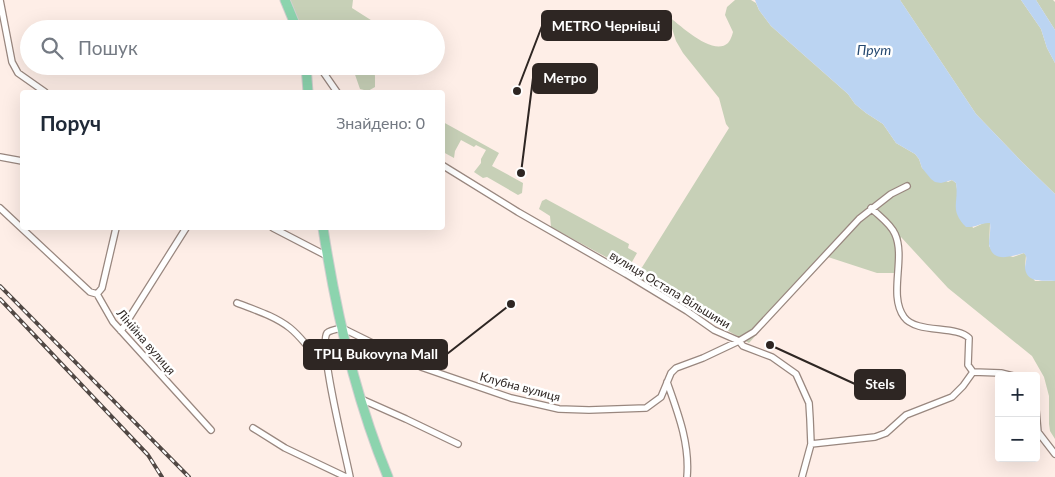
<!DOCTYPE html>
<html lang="uk">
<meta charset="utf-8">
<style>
:root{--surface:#fff;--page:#f6f6f7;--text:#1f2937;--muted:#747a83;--line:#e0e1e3}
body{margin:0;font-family:Lato,sans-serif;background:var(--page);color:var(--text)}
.controls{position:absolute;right:15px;bottom:15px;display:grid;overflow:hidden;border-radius:5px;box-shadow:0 5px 20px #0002}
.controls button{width:45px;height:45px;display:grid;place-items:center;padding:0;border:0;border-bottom:1px solid var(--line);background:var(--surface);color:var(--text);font:25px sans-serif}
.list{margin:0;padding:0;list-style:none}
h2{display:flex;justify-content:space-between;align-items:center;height:65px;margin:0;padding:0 20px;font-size:21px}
h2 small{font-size:16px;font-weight:400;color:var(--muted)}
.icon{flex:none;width:28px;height:28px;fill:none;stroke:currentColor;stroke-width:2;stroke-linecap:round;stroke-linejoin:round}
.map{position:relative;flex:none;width:1055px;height:477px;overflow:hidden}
.search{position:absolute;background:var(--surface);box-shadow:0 5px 20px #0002;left:20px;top:20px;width:425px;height:55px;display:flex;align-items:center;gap:12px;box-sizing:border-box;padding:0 18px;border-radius:28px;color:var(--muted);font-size:19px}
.panel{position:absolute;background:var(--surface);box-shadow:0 5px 20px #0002;left:20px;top:90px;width:425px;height:140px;border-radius:5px}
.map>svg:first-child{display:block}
.green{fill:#c7d0b7}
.water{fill:#bbd4f2}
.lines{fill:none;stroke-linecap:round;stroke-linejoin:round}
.minor-casing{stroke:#99877f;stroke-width:8}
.trunk-casing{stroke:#d1cfcf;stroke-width:11}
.minor{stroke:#fff;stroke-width:5.5}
.trunk{stroke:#8cd4ae;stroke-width:9}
.rail-casing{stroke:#514844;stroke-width:4}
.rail{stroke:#fff;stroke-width:2;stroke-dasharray:5.5;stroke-linecap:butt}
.labels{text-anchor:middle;stroke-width:5;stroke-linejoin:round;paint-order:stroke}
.street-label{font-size:12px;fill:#2e2623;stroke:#fff}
.water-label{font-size:14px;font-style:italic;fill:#254971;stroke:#fff}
.leader{fill:none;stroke:#2e2623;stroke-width:2}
.callout-dot{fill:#2e2623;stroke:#fff;stroke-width:2}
.callout{fill:#2e2623;stroke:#2e2623;stroke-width:2}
.callout-label{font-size:14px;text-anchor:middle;font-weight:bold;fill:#fff}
</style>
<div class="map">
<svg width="1055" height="477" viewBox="0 0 1055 477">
<rect width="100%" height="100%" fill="#feeee7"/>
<path class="green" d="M286 0H353L352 8 374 22 378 29H297Z
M735 0H751L756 3 759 10 771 26 848 94 855 104 866 113 883 124 896 143 915 154 919 159 922 168 948 182 952 180 956 183 957 189 973 228 986 222 990 223 989 246 992 250 1013 257 1024 253 1026 255 1025 267 1035 281H1055V439L1050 431 1049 424V396L1044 377 1032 356 948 288 901 237 900 273H877L828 257 809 275 749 343 636 277 729 128 726 124 719 98 683 53 676 41 668 16C680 25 713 57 728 43 730 41 732 36 733 32L725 15 727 7Z
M900 0H1021L1041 29 1047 48 1055 63V194L1021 161 976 114Z
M1036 0H1053L1055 2V30Z
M352 66H373L375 76V87L368 91 360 89Z
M443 122 499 153 492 166 523 183 522 193 518 195 487 177 483 178 474 172 481 163V159L486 150 476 145 474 147 461 140 455 151 454 158 443 152Z
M546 199 629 244 628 248 637 253 628 269 551 227 550 216 539 209 542 201Z"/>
<path class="water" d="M755 0H900L976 114 1021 161 1055 194V281C1044 280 1027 284 1025 268 1025 264 1027 260 1026 256L1024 253C1012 256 992 264 989 244 989 237 991 230 990 223 982 222 975 228 966 227 949 209 959 204 956 183L952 180 941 183 935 182 931 179 922 168 919 159 915 154 896 143 883 124 866 113 855 104 848 94 771 26 759 10Z
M1021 0H1036L1055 30V63L1047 48 1041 29Z"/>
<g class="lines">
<defs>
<path id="minor" d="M0 0 12 62 18 73 45 92
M319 66 337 92
M0 157 22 161
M442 165 518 212 626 274 687 311 714 330 739 341 743 346 772 357 796 374 809 403 810 419 811 444 802 477
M0 208 90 292 97 294 113 322 211 430
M871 208C879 216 891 224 895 234 906 258 888 295 904 317 916 334 956 325 969 338L968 365 973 372
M273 228 327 256
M97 294 102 288 116 228
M237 303C255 310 275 316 290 328 306 341 308 352 327 362
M121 331 186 228
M667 382C678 413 690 444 687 477
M361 399 406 419 458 444
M1036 410 1038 432 1055 454
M253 428 285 448 346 477
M811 444 875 437 886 433 906 415 952 397 963 386 973 372 1001 373 1013 376
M350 477C346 456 318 346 327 333 330 330 337 329 342 328L421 367 479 387 511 398 559 409 589 410 646 408 661 397 671 373 676 368 703 358 739 341 754 332 859 219 891 194 907 186"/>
<path id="trunk" d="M285 0 297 29
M306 66 308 92
M323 228C336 313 355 397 388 477"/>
</defs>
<use href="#minor" class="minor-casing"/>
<use href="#trunk" class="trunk-casing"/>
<use href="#minor" class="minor"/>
<use href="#trunk" class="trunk"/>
<defs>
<path id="rail" d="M0 286 189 477
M0 299 148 455 162 477"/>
</defs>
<use href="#rail" class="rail-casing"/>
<use href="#rail" class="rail"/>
</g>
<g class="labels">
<g class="street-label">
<text transform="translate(670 290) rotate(31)" y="4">вулиця Остапа Вільшини</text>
<text transform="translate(146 342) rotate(49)" y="4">Лінійна вулиця</text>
<text transform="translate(520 387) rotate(15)" y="4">Клубна вулиця</text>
</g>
<g class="water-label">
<text x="874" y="55">Прут</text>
</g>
</g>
<path class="leader" d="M517 91L542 26M521 173L533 78M511 304L447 354M770 345L855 384"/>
<g class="callout-dot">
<circle cx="517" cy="91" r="5"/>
<circle cx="521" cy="173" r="5"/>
<circle cx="511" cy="304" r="5"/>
<circle cx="770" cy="345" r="5"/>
</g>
<g class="callout">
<rect x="542" y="11" width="129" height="29" rx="5"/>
<rect x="533" y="64" width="64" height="29" rx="5"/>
<rect x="304" y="340" width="143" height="29" rx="5"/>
<rect x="855" y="370" width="50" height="29" rx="5"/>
</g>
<g class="callout-label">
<text x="606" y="31">METRO Чернівці</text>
<text x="565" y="83">Метро</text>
<text x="376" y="359">ТРЦ Bukovyna Mall</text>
<text x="880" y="389">Stels</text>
</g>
</svg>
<div class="controls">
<button>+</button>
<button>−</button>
</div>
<div class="search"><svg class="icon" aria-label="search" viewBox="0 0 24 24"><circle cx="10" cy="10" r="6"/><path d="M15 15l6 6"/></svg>Пошук</div>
<section class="panel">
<h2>Поруч<small>Знайдено: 0</small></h2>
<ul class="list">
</ul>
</section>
</div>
